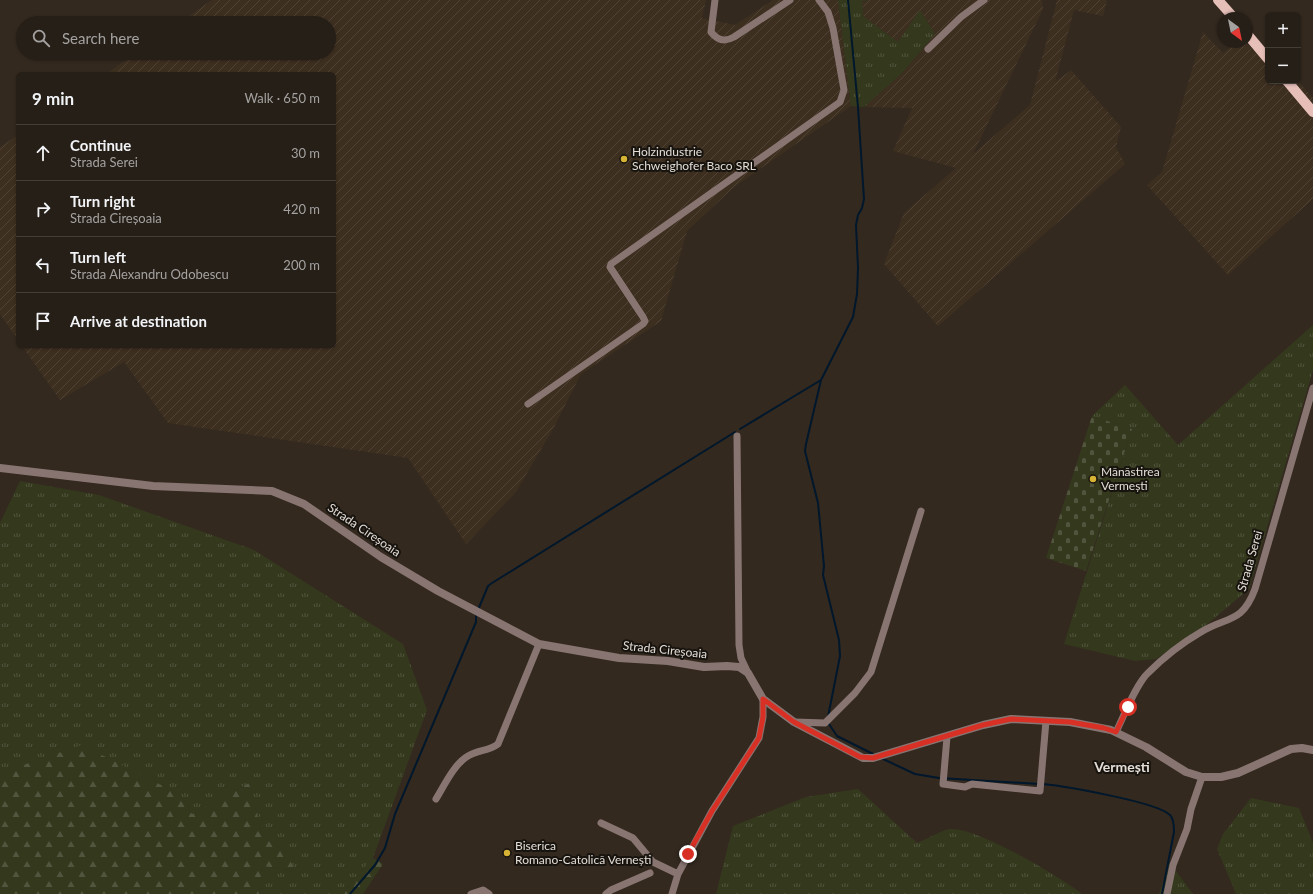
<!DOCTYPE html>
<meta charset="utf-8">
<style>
:root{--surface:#261f17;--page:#322c24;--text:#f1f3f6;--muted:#a4a2a1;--line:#423d36}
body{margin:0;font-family:Lato,sans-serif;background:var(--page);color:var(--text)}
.controls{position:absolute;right:12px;top:12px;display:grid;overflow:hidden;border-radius:6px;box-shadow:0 1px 3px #0004}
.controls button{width:36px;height:36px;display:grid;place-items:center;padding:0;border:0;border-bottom:1px solid var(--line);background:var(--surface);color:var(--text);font:20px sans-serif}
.compass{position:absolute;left:1217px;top:12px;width:36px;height:36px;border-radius:50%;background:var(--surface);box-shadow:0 1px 3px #0004;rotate:147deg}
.stop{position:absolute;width:12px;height:12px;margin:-9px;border:3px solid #d93025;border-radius:50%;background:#fff}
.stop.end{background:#d93025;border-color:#fff;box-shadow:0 1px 4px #0008}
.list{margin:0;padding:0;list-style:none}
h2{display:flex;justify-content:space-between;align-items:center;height:52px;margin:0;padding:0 16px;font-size:17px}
h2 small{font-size:13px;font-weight:400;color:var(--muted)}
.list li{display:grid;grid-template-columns:26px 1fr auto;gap:12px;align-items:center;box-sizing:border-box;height:56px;padding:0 16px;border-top:1px solid var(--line)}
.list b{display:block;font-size:15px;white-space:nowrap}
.list p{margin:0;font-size:13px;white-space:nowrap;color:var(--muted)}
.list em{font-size:13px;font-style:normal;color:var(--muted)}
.icon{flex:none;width:22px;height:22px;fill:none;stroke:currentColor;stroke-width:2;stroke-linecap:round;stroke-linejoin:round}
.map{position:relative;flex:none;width:1313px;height:894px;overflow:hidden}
.search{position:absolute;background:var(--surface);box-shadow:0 1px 3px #0004;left:16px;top:16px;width:320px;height:44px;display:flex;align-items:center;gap:10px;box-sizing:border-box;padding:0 14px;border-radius:22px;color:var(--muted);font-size:15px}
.panel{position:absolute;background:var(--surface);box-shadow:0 1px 3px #0004;left:16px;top:72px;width:320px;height:276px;border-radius:6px}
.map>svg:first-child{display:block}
.industrial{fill:url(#industrial-furrows)}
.grass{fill:url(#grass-tufts)}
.forest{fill:url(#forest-firs)}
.cemetery{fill:url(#cemetery-stones)}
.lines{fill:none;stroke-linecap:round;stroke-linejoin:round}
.stream{stroke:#00172c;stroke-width:2}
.minor{stroke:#887572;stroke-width:7}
.tertiary{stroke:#887572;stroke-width:8}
.primary{stroke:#e7bfb9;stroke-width:10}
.route{stroke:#d93025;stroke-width:5}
.poi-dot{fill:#d7b434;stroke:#17130e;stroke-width:1.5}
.labels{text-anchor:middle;stroke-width:4;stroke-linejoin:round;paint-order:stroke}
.poi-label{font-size:12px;fill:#e3ddd6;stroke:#17130e;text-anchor:start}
.street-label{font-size:12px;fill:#e3ddd6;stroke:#17130e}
.quarter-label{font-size:14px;font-weight:bold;fill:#e3ddd6;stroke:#17130e}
</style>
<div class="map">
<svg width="1313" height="894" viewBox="0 0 1313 894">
<defs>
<pattern id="industrial-furrows" width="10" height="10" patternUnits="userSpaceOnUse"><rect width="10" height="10" fill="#3d2f20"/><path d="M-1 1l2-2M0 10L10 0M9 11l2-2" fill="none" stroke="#504335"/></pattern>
<pattern id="grass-tufts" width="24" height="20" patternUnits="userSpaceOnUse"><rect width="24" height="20" fill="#34391d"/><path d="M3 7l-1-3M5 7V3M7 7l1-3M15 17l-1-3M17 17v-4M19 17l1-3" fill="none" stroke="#51553d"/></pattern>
<pattern id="forest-firs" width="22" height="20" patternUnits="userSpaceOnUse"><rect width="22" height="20" fill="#34391d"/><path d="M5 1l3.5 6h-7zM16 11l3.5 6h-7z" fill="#51553d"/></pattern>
<pattern id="cemetery-stones" width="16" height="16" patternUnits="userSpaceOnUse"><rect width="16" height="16" fill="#34391d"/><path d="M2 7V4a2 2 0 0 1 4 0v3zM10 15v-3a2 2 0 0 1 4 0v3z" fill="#51553d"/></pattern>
</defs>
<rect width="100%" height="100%" fill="#33291f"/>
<path class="industrial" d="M212 0H706L702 18 735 25 773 0H838L851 106 734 187 687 231 661 321 581 374 553 429 516 492 466 544 408 458 168 423 124 362 60 400 22 346H334V74H106L136 53H329V23H179Z
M870 0H1042L1043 9 973 154 1030 105 1057 0H1107L1103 16 1074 10 1055 82 1071 70 1121 127 1116 147 1125 164 938 326 884 264 904 213 956 168 893 151 912 108 864 107 902 73 935 34 920 11 898 42 863 16 862 1Z
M1203 32 1223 53 1237 42H1245L1268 65V81H1298L1313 98V199L1228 275 1147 185 1162 172Z
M18 135V340L0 314V147Z"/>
<path class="grass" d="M838 0H870L862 1 863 16 898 42 920 10 935 34 902 73 864 107 851 106Z
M1313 325V370L1249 589 1205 626 1156 659 1135 661 1064 644 1132 429 1092 416 1125 385 1178 445Z
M20 481 99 495 254 550 403 644 427 710 373 858 342 894H259L263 866 294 871 286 852 263 837 249 783 192 814 179 794 136 773H0V523Z
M858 789 917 843C926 840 943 829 951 829 978 828 1059 876 1082 894H716L733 826 806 797Z
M1251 798 1299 808 1313 843V894H1236L1217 849 1223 834Z
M1170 863 1193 894H1159Z"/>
<path class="forest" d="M82 745 179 794 192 814 249 783 263 837 286 852 295 871 263 866 259 894H0V773Z
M373 858 383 864 363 894H342Z"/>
<path class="cemetery" d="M1092 416 1132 429 1086 571 1046 558Z"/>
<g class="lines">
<path class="stream" d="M740 429 821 380
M478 610 488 586 492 583 735 432
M828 717 840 656 839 640 823 575 824 566 818 503 805 451 806 444 821 380 853 317 857 294 858 268 856 225 858 215 862 208 864 199 858 107 848 0
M829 724 837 736 873 754
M881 758 915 774 939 778 1039 784
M1043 784C1064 786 1157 802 1170 815 1174 819 1174 827 1174 832L1162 894
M350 894 375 865 385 848 395 814 476 622V616"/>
<path class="minor" d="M715 0 711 32C718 41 725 42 734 37L790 0
M928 49 961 17 984 0
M528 404 643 324 645 321 643 317 610 267 611 264 840 102 844 90 833 28 828 12 819 0
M737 436 739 645 741 658 748 673
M795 722 825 723 855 693 871 672 921 511
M1116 732C1124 716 1136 684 1148 673 1163 658 1182 643 1201 632 1227 616 1242 624 1255 589L1313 388
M947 737 943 784 965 787 972 784 1040 791 1046 721
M436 799C444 786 454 764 468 756 478 750 489 751 498 744L539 644
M601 823 633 838 653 862 678 874
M471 894 483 890 489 894
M606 894 611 890 650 873
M672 894 678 874 712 811 759 738 763 717V699
M1167 894 1173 865 1187 829 1191 809 1202 777"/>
<path class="tertiary" d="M0 468 153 486 272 491 304 504 381 557 438 591 539 644 619 658 668 661 704 667 727 666 739 667 748 673 763 699 794 722 863 758H873L983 725 1011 719 1070 722 1111 730 1146 747 1186 772 1202 777H1221L1238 773 1291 749 1302 748 1313 750"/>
<path class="primary" d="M1218 0 1234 18
M1247 34 1268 59
M1287 81 1313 112"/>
</g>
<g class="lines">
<path class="route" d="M688 854 712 811 759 738 763 717V699L794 722 860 757 873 758 983 725 1011 719 1070 722 1104 728 1116 732 1128 707"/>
</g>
<g class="poi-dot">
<circle cx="624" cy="159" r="4"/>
<circle cx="1093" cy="479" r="4"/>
<circle cx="507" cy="853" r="4"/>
</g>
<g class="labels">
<g class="poi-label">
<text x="632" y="156">Holzindustrie<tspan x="632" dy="14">Schweighofer Baco SRL</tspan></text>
<text x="1101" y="476">Mănăstirea<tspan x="1101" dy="14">Vermești</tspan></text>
<text x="515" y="850">Biserica<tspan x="515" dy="14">Romano-Catolică Vernești</tspan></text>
</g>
<g class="street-label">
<text transform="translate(364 530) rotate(34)" y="4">Strada Cireșoaia</text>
<text transform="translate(1250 561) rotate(-74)" y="4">Strada Serei</text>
<text transform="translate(665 650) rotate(6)" y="4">Strada Cireșoaia</text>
</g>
<g class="quarter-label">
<text x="1122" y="772">Vermești</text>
</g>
</g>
</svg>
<div class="controls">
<button>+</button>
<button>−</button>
</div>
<svg class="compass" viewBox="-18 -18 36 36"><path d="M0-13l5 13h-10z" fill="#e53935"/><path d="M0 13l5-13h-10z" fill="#a4a2a1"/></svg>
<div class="stop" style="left:1128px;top:707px"></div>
<div class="stop end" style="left:688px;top:854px"></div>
<div class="search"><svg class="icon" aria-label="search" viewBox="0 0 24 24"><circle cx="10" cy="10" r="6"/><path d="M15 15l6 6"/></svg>Search here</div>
<section class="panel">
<h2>9 min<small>Walk · 650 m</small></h2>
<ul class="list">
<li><svg class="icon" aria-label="ahead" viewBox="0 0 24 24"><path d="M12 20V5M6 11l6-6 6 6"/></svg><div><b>Continue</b><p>Strada Serei</p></div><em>30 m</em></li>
<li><svg class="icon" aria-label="right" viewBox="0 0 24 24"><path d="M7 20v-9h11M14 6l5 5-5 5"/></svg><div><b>Turn right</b><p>Strada Cireșoaia</p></div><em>420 m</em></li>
<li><svg class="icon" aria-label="left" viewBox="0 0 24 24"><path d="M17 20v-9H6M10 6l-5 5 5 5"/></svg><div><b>Turn left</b><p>Strada Alexandru Odobescu</p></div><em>200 m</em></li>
<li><svg class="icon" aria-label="arrive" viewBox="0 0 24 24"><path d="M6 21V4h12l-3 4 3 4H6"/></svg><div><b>Arrive at destination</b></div></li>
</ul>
</section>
</div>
